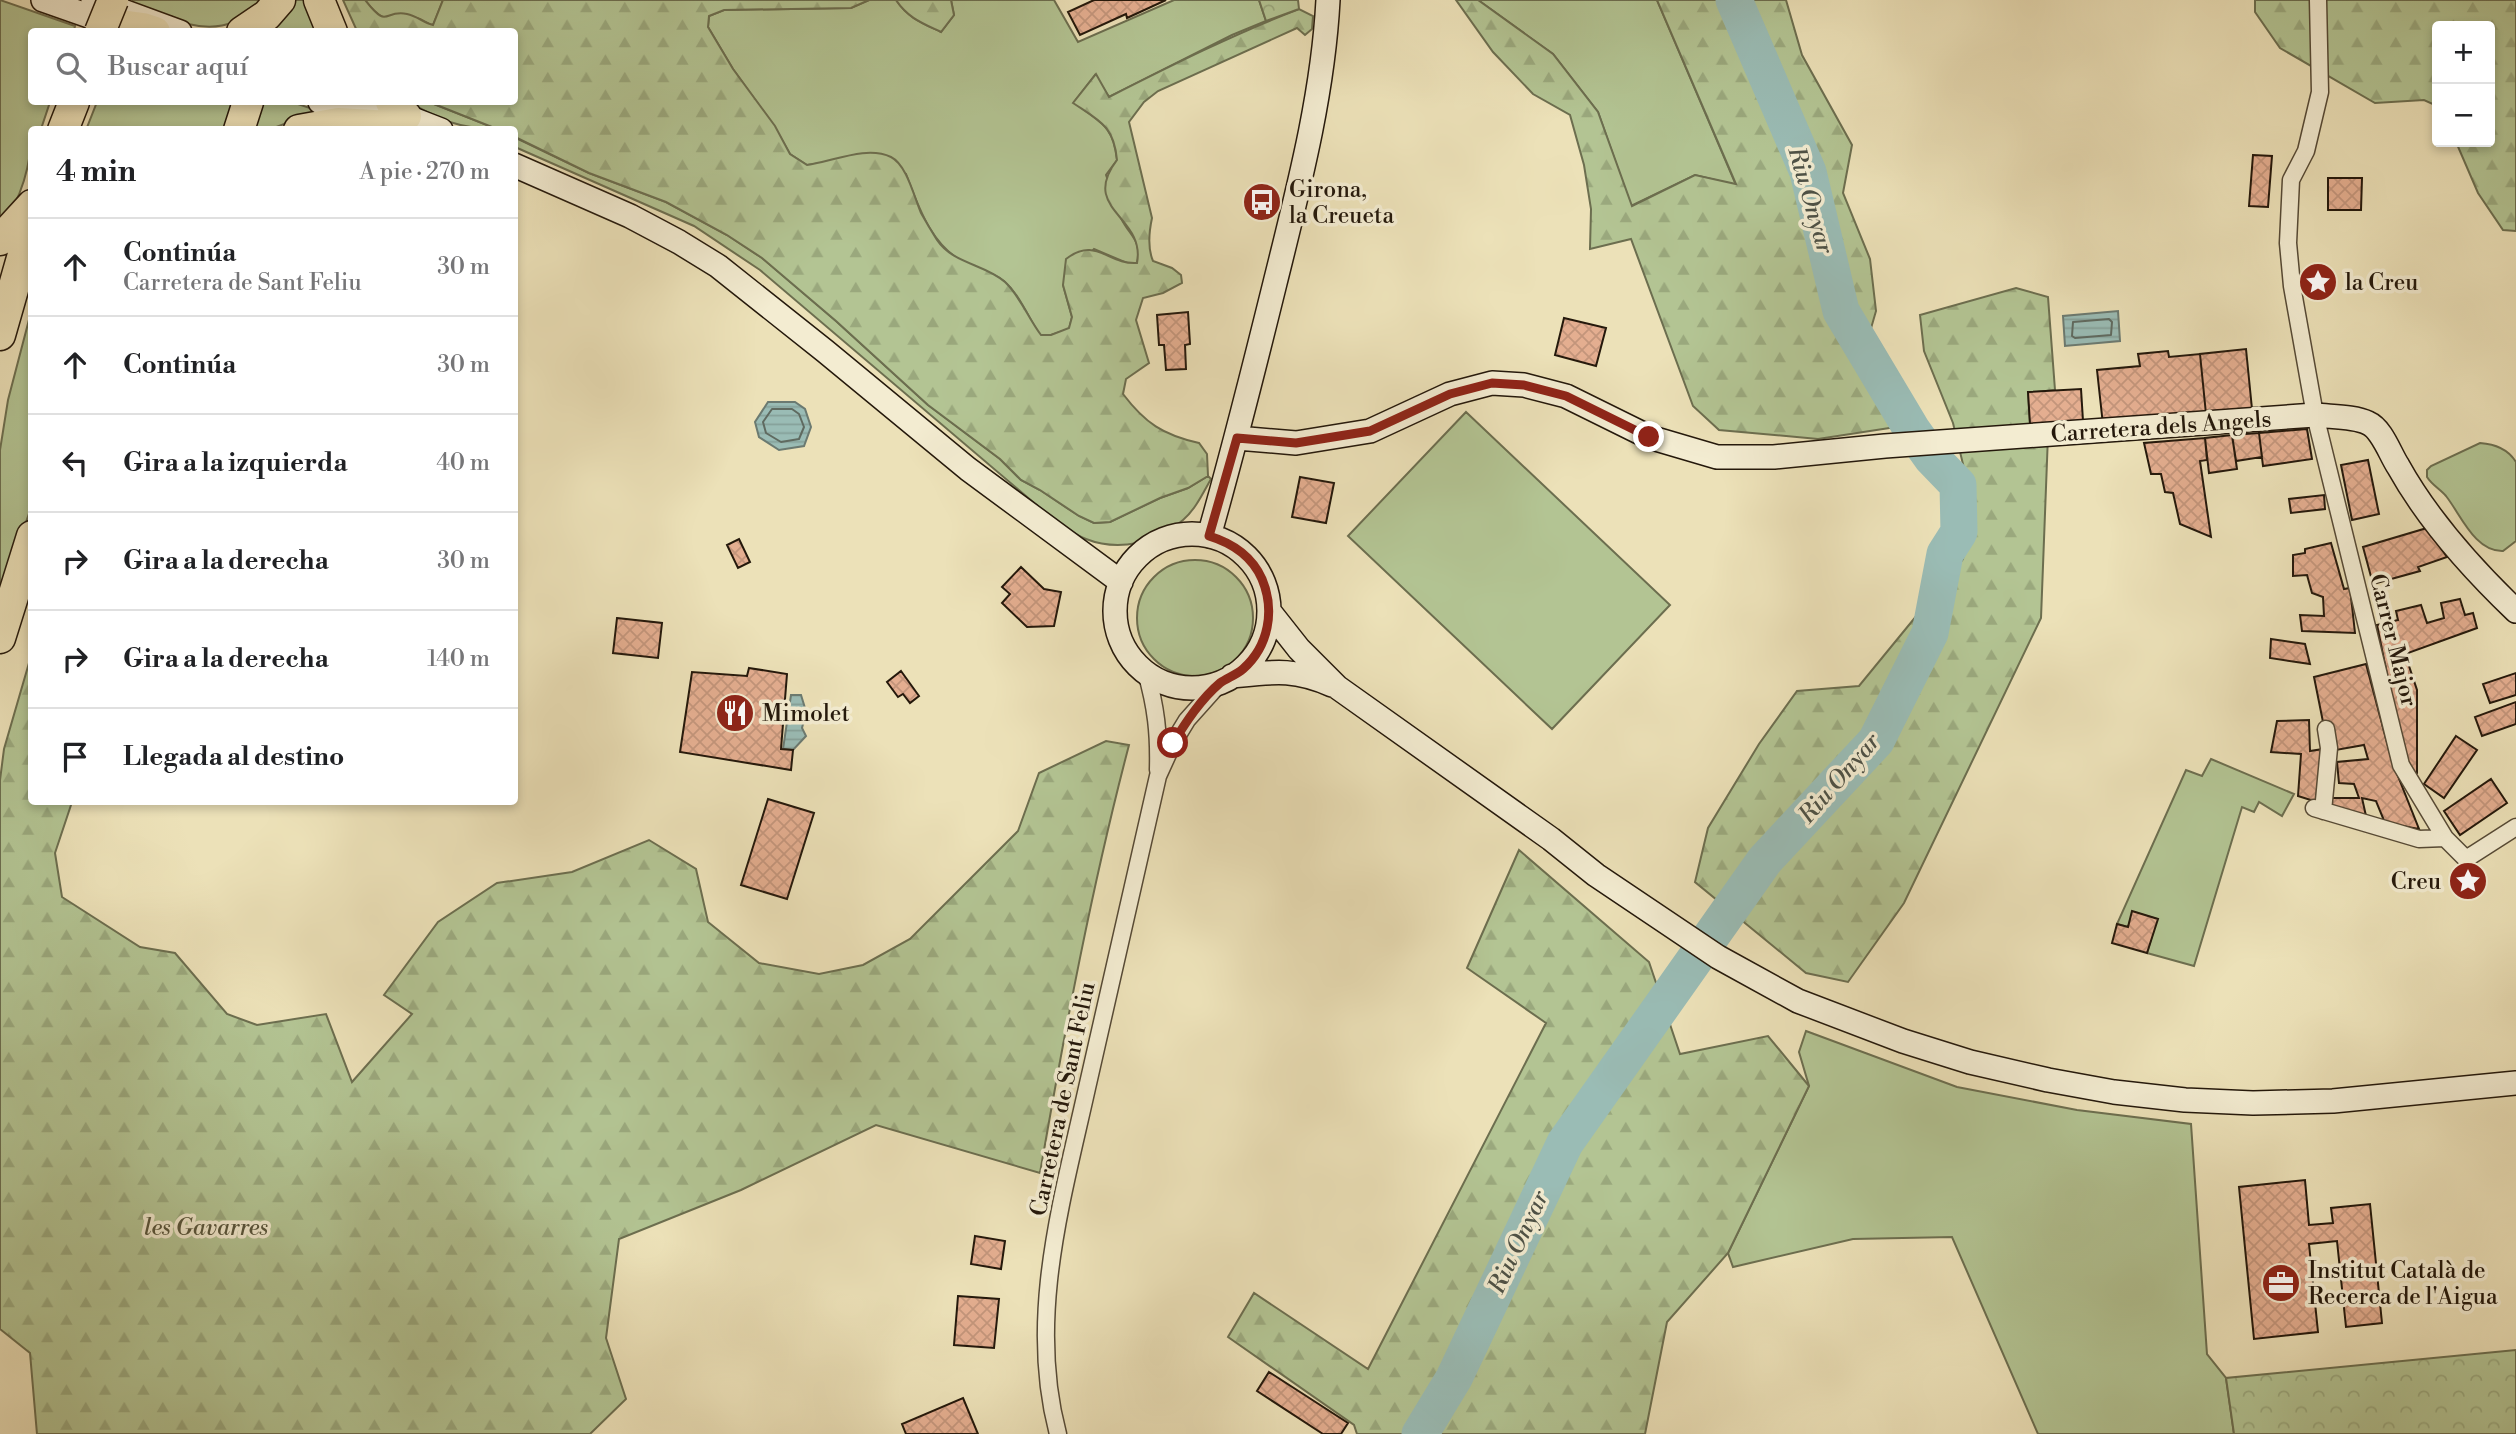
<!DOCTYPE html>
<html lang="es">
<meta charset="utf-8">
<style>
:root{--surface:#fff;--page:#f6f6f6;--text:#202124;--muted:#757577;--line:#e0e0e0}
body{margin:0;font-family:"Libre Bodoni",serif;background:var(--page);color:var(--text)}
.controls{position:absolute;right:21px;top:21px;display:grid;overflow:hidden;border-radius:7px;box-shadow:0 4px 10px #0003}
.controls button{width:63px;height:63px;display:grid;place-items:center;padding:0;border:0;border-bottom:2px solid var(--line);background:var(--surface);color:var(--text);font:35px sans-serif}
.stop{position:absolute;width:21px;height:21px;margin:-16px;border:5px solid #8f2418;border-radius:50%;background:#fff}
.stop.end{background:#8f2418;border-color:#fff;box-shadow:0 2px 7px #0008}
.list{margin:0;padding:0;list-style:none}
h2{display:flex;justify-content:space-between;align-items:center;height:91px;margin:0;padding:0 28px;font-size:30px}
h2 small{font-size:23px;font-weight:400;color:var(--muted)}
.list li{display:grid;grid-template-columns:46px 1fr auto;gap:21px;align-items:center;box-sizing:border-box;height:98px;padding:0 28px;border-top:2px solid var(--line)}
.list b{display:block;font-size:26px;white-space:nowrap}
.list p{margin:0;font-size:23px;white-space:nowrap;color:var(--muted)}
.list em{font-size:23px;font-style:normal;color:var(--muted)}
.icon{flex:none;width:38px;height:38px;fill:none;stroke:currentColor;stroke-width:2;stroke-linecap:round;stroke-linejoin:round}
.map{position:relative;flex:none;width:2516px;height:1434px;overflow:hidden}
.search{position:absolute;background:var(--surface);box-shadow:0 4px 10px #0003;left:28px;top:28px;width:490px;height:77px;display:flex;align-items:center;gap:18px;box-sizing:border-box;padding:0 24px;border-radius:7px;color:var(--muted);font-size:26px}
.panel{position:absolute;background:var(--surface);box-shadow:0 4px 10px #0003;left:28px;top:126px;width:490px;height:679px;border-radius:7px}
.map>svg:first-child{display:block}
.green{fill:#b3c493;stroke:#6c6e4f;stroke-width:2}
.forest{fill:url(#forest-firs);stroke:#6c6e4f;stroke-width:2}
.park{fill:url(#park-crowns);stroke:#6c6e4f;stroke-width:2}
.water{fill:url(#water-rules);stroke:#6b7a71;stroke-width:2}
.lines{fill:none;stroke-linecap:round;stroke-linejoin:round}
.shore{stroke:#5f6a60;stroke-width:2}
.river{stroke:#9abcb5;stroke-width:37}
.building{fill:url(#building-cross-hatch);stroke:#24180b;stroke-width:2}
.street-casing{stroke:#564a36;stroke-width:19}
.secondary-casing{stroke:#24180b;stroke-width:26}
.highway-casing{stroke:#24180b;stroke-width:33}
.street{stroke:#f3ecd1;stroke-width:16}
.secondary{stroke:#f3ecd1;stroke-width:23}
.highway{stroke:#ece1b8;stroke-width:30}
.highway-bridge-casing{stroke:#24180b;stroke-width:33;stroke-linecap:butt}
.highway-bridge{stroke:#ece1b8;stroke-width:30}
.route{stroke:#8f2418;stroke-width:9}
.labels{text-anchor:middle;stroke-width:7;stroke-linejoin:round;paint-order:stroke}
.poi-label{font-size:23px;fill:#24180b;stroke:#f3ecd1;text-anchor:start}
.street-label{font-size:23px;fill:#24180b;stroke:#f3ecd1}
.park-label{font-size:23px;font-style:italic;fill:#56543b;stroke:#f3ecd1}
.water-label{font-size:24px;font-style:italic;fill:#4d5146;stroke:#f3ecd1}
</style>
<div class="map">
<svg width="2516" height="1434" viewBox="0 0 2516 1434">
<defs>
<pattern id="forest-firs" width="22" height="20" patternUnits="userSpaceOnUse" patternTransform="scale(1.75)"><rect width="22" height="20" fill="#b3c493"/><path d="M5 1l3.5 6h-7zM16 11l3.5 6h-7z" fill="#9aa87d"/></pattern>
<pattern id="park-crowns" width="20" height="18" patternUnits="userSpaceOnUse" patternTransform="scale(1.75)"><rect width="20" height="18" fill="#b3c493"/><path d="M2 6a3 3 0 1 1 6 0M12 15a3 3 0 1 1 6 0" fill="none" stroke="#9aa87d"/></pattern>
<pattern id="water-rules" width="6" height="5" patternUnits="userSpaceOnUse" patternTransform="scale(1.75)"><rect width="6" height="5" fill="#9abcb5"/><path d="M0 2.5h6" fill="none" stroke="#85a19a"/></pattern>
<pattern id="building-cross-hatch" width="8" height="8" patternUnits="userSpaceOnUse" patternTransform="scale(1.75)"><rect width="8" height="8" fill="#e4ae90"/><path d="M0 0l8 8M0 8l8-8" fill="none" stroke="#c3957b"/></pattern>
</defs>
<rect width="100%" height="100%" fill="#ece1b8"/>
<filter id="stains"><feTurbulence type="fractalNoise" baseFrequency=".00286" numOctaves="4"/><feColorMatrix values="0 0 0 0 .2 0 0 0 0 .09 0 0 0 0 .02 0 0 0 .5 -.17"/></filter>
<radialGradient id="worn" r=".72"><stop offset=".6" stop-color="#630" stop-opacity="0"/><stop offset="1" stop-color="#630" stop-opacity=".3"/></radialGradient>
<path class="green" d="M0 0 75 26 74 31 32 32V102H50L41 129 32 130C31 163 22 200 0 227Z
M133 0H266C256 7 246 18 234 22 200 36 164 16 132 2Z
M296 0H308L319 32H265Z
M365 0H443L433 25C427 24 423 19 417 18 389 11 389 31 365 0Z
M869 0H896C908 18 922 23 941 32L954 15 951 0H1054L1078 42 1174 0H1259L1266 21 1232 35 1109 97 1095 75 1074 102C1099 123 1113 123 1117 160L1106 175C1111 189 1115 204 1121 218 1130 237 1142 239 1137 263H1127L1094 249 1063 285 1072 317 1069 329 1051 335H1040C1028 317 1020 295 1004 281 991 271 978 270 965 263 931 245 919 208 906 174L821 163 807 165 790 154 774 126 733 69 708 27 709 16 724 10 851 8Z
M1478 0H1657L1736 185 1695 175 1631 206 1598 112 1553 54Z
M97 102H239L233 129 86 130Z
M260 102H292L319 111 271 129 253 130Z
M409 102H429L497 129C459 129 441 120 409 102Z
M514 137 589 173 666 202 727 235 762 258 836 321 928 405 1000 459 1021 480 1040 490 1079 516 1094 523 1110 522 1160 498 1188 488 1208 476 1211 479C1203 493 1195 510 1183 520 1157 543 1119 552 1086 539 1075 535 1064 526 1053 519L760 270 694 226 515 147Z
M31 312V508L0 595V450L8 400Z
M1466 412 1670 605 1552 729 1348 536Z
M2480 443C2495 444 2508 449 2516 462V541L2503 551C2475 552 2461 515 2446 496 2440 489 2432 485 2427 477V470L2431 466Z
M1137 618a58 58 0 1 1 116 0a58 58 0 1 1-116 0Z
M2211 759 2294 794 2282 816 2259 802 2254 812 2242 807 2194 966 2147 953 2157 919 2133 912 2128 927 2117 924 2186 770 2202 776Z
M1806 1031 1957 1087 2077 1110 2191 1124 2207 1354 2226 1378 2234 1434H2038L1952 1237 1853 1239 1733 1267 1728 1253 1809 1086 1799 1052Z"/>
<path class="forest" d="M343 0H365C389 31 383 9 407 14 417 16 424 23 433 25L443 0H869L851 8 724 10 709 16 708 27 733 69 775 126 790 154 807 165C832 162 866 145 891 157 907 165 914 197 921 213 926 222 932 232 937 240 953 264 985 264 1005 282 1020 296 1028 318 1041 335H1051L1069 328 1072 317 1063 285 1066 259C1096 236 1108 265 1137 263 1146 216 1079 210 1117 160 1114 126 1100 121 1073 103L1096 74 1109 97C1172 65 1234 34 1299 9L1313 16 1312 29 1305 35 1297 28 1158 91 1144 102 1129 122 1152 218C1149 232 1147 247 1153 261L1172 268 1181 275 1182 283 1163 293 1143 298 1136 320 1149 363 1126 379 1123 394C1145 423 1163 435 1199 443L1207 454 1208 476 1188 488 1160 498 1110 522 1094 523 1079 516 1040 490 1021 480 1000 459 928 405 836 321 762 258 727 235 666 202 589 173 515 137 514 130 497 129 429 102H514V32L357 31Z
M896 0H951L954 15 941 32C922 23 908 18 896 0Z
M1456 0H1478L1553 54 1598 112 1632 206 1695 175 1736 184 1657 0H1786L1802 55 1852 145 1843 193 1870 259 1876 311 1859 370 1896 427 1818 439 1719 430 1693 406 1631 239 1590 249 1591 209 1584 165 1570 115 1533 94 1493 52Z
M2255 0H2516V231L2503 230 2478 193 2456 142H2490V26H2437V106L2424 100 2375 103 2280 48 2255 12Z
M2016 288 2048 297 2055 390 2028 393 2030 424 2048 435 2041 618 1904 903 1848 982 1806 973 1695 882 1708 828 1759 744 1797 691 1859 686 1963 559 1971 497 1953 423 1924 351 1920 315Z
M31 656 32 802H72L55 853 62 897 140 947 175 953 227 1014 257 1025 326 1014 352 1082 412 1014 384 995 438 922 497 883 572 872 649 840 696 869 708 922 759 963 819 974 863 965 910 939 1018 831 1039 773 1106 741 1129 745C1092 886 1065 1029 1040 1173L876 1125 741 1190 619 1239 606 1338 626 1399 590 1434H37L30 1353 0 1329V780L4 749Z
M1519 850 1649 962 1680 1054 1768 1036 1809 1086 1728 1253 1667 1322 1645 1434H1357L1354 1425 1228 1337 1254 1293 1368 1369 1546 1023 1467 968Z"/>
<path class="park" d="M1259 0H1298L1299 9 1266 21Z
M2516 1350V1434H2234L2226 1378Z"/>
<path class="water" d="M2118 311 2120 341 2065 346 2063 316Z
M768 402H795L805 409 811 427 804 446 779 450 759 437 755 422Z
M791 695H801L805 708 811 714 810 718 803 724 802 728 806 736 793 750 783 749Z"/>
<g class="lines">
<path class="shore" d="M2109 319 2112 322 2111 335 2075 338 2072 336 2073 322Z
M772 409H792L799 414 804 427 799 439 781 442 766 433 763 422Z"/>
<path class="river" d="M1420 1434 1454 1378 1565 1143 1765 860 1876 741 1930 633 1945 554 1959 532 1958 485 1932 458 1912 430 1841 311 1808 172 1734 0"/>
</g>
<path class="building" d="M1094 0H1166L1127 18 1126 14 1080 35 1068 12Z
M2253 155 2272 156 2268 207 2249 206Z
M2328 178H2362L2361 210H2328Z
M1188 312 1190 344 1185 345 1186 369 1166 370 1164 345H1159L1157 315Z
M1564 318 1606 328 1596 366 1555 355Z
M2246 349 2252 409 2206 414 2200 354Z
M2168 351 2169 357 2200 354 2206 414 2103 425 2097 370 2140 366 2138 354Z
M2081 389 2083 421 2030 424 2028 392Z
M2307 429 2312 459 2263 466 2259 433Z
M2259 433 2262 457 2236 461 2232 435Z
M2232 435 2237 469 2209 473 2205 438Z
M2205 438 2207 460 2200 461 2211 537 2180 524 2173 493 2165 492 2161 474H2151L2144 443Z
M2368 460 2379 514 2352 520 2341 465Z
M1300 477 1334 483 1326 523 1292 517Z
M2324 495 2325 509 2291 513 2289 499Z
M2427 528 2447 557 2418 567 2420 571 2373 584 2363 547Z
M739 539 750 562 738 568 727 545Z
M2331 543 2344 589 2350 588 2355 633 2302 631 2300 615 2324 616 2323 597 2312 593 2307 575 2293 576V555L2305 553V549Z
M1021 567 1044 589 1061 592 1054 626 1027 627 1002 603 1010 594 1002 587Z
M2460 599 2465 615 2473 613 2477 628 2405 654 2417 690V773L2412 774 2401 744 2377 625 2398 620 2396 611 2421 605 2427 623 2444 618 2441 603Z
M617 618 662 623 658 658 613 653Z
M2271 639 2305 644 2310 664 2270 658Z
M2366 664 2392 761 2419 829 2385 823 2376 801 2362 798 2366 816 2330 808 2331 798H2359L2354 784 2339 783 2337 762 2368 759 2364 745 2336 750 2324 727 2314 677Z
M749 668 787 674 781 749 793 750 791 770 680 752 692 672 747 676Z
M901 671 919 696 910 703 903 694 898 697 887 682Z
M2516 673V695L2490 703 2483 684Z
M2516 702V724L2482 736 2475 717Z
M2309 720 2310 751 2323 749 2320 803 2298 796 2301 754 2271 752 2277 721Z
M2456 736 2477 750 2444 798 2424 784Z
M2491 779 2507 803 2460 835 2444 811Z
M768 799 814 813 787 899 741 885Z
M2132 911 2158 919 2147 953 2112 943 2117 924 2128 927Z
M2305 1180 2309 1225 2333 1223 2331 1208 2370 1204 2382 1323 2346 1327 2337 1241 2309 1244 2318 1332 2254 1339 2239 1187Z
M975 1236 1005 1241 1001 1269 971 1264Z
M958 1296 999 1299 994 1348 954 1345Z
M1269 1372 1348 1423 1341 1434H1323L1257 1391Z
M963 1398 978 1434H906L902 1424Z"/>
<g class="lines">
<defs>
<path id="street" d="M2318 0 2320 92 2306 151 2291 180 2288 243 2292 286 2315 415 2401 765 2445 838 2466 859 2516 827
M1146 672C1156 707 1159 733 1158 770
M2314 808 2419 839 2445 838
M2323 811 2329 748 2326 729
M1058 1434C1027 1318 1062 1201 1087 1088 1110 984 1134 880 1158 776L1173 743 1187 720 1221 682"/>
<path id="secondary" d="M43 0 120 27
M93 0 180 32
M320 102 367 118
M369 102 441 130
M514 165 630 216 679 242 718 266 825 351 968 469 1121 582
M1237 438 1296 443 1370 431 1450 394 1492 383 1524 385 1566 396 1649 437 1717 457H1774L1885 446 2315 415C2331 417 2354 416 2368 423 2382 429 2390 454 2398 466 2428 520 2471 568 2516 611
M1115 611a77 77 0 1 1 154 0a77 77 0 1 1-154 0Z
M1209 536C1233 452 1254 368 1275 283 1298 190 1323 96 1328 0
M1269 611 1299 649 1337 687 1551 839 1596 875 1718 957 1798 1001 1903 1041 1970 1062 2048 1080 2114 1092 2185 1100 2253 1103 2333 1101 2516 1083
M1232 676C1273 672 1293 668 1332 685"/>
<path id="highway" d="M319 0 332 32
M113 24 143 28 155 32
M242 32 267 15 280 0
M391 102 406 116
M63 130 74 102
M239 130 248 102
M299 130 338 123 392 126
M0 240 32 205
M0 335 32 223
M0 638 32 536"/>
</defs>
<use href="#street" class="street-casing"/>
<use href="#secondary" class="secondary-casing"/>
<use href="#highway" class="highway-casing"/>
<use href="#street" class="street"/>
<use href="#secondary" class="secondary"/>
<use href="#highway" class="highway"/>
<defs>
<path id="highway-bridge" d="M100 32 113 0"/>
</defs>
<use href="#highway-bridge" class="highway-bridge-casing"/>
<use href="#highway-bridge" class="highway-bridge"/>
</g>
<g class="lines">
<path class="route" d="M1173 743C1186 722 1201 699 1220 683 1227 678 1236 675 1243 669 1269 646 1275 610 1262 579 1252 556 1232 543 1209 536L1237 438 1296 443 1370 431 1450 394 1492 383 1524 385 1566 396 1649 437"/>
</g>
<defs>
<symbol id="bus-disc" viewBox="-11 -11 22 22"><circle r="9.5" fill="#8f2418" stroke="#f3ecd1"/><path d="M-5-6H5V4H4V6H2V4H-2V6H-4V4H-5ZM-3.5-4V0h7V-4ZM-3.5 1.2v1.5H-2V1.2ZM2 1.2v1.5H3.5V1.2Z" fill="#fff"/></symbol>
<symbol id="sight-disc" viewBox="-11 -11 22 22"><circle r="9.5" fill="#8f2418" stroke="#f3ecd1"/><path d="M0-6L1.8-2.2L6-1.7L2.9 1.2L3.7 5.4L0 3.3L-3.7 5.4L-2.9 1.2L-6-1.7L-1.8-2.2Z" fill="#fff"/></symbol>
<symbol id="restaurant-disc" viewBox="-11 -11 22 22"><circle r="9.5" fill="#8f2418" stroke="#f3ecd1"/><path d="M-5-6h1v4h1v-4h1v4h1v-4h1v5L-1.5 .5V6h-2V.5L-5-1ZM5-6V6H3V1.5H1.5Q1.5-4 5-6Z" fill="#fff"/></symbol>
<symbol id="office-disc" viewBox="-11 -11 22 22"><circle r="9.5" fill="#8f2418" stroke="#f3ecd1"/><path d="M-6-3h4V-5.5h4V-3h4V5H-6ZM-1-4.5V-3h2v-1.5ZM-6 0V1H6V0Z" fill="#fff"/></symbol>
</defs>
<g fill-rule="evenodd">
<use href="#bus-disc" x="1240" y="180" width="44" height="44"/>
<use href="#sight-disc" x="2296" y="260" width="44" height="44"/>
<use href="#restaurant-disc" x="713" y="691" width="44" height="44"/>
<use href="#sight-disc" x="2446" y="859" width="44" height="44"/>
<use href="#office-disc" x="2259" y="1261" width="44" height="44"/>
</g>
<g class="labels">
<g class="poi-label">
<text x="1289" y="197">Girona,<tspan x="1289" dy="26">la Creueta</tspan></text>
<text x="2345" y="290">la Creu</text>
<text x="762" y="721">Mimolet</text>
<text x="2441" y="889" text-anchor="end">Creu</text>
<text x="2308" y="1278">Institut Català de<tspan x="2308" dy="26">Recerca de l'Aigua</tspan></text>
</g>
<g class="street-label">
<text transform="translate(2161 426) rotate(-4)" y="8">Carretera dels Angels</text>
<text transform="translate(2394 640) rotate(76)" y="8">Carrer Major</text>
<text transform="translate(1062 1099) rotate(-78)" y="8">Carretera de Sant Feliu</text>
</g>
<g class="park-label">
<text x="206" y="1235">les Gavarres</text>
</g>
<g class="water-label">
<text transform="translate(1811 200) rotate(74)" y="8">Riu Onyar</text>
<text transform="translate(1839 778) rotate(-49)" y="8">Riu Onyar</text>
<text transform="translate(1518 1242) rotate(-65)" y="8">Riu Onyar</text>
</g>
</g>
<rect width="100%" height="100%" filter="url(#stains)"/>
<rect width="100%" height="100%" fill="url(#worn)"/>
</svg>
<div class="controls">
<button>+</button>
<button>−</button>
</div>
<div class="stop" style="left:1173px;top:743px"></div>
<div class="stop end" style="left:1649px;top:437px"></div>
<div class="search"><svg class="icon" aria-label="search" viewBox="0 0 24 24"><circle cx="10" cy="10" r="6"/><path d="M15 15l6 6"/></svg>Buscar aquí</div>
<section class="panel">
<h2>4 min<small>A pie · 270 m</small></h2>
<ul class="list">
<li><svg class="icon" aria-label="ahead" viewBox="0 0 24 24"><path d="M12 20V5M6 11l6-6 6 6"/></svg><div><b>Continúa</b><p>Carretera de Sant Feliu</p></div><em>30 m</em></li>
<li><svg class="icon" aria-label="ahead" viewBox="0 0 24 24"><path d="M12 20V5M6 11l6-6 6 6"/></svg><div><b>Continúa</b></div><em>30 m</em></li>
<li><svg class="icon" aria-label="left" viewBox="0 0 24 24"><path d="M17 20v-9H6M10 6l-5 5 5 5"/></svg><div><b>Gira a la izquierda</b></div><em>40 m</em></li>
<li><svg class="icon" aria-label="right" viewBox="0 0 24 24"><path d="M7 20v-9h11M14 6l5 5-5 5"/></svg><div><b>Gira a la derecha</b></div><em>30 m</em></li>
<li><svg class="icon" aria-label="right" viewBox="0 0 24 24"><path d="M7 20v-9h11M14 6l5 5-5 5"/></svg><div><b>Gira a la derecha</b></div><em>140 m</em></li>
<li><svg class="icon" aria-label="arrive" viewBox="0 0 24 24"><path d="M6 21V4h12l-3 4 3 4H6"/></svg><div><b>Llegada al destino</b></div></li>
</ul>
</section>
</div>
